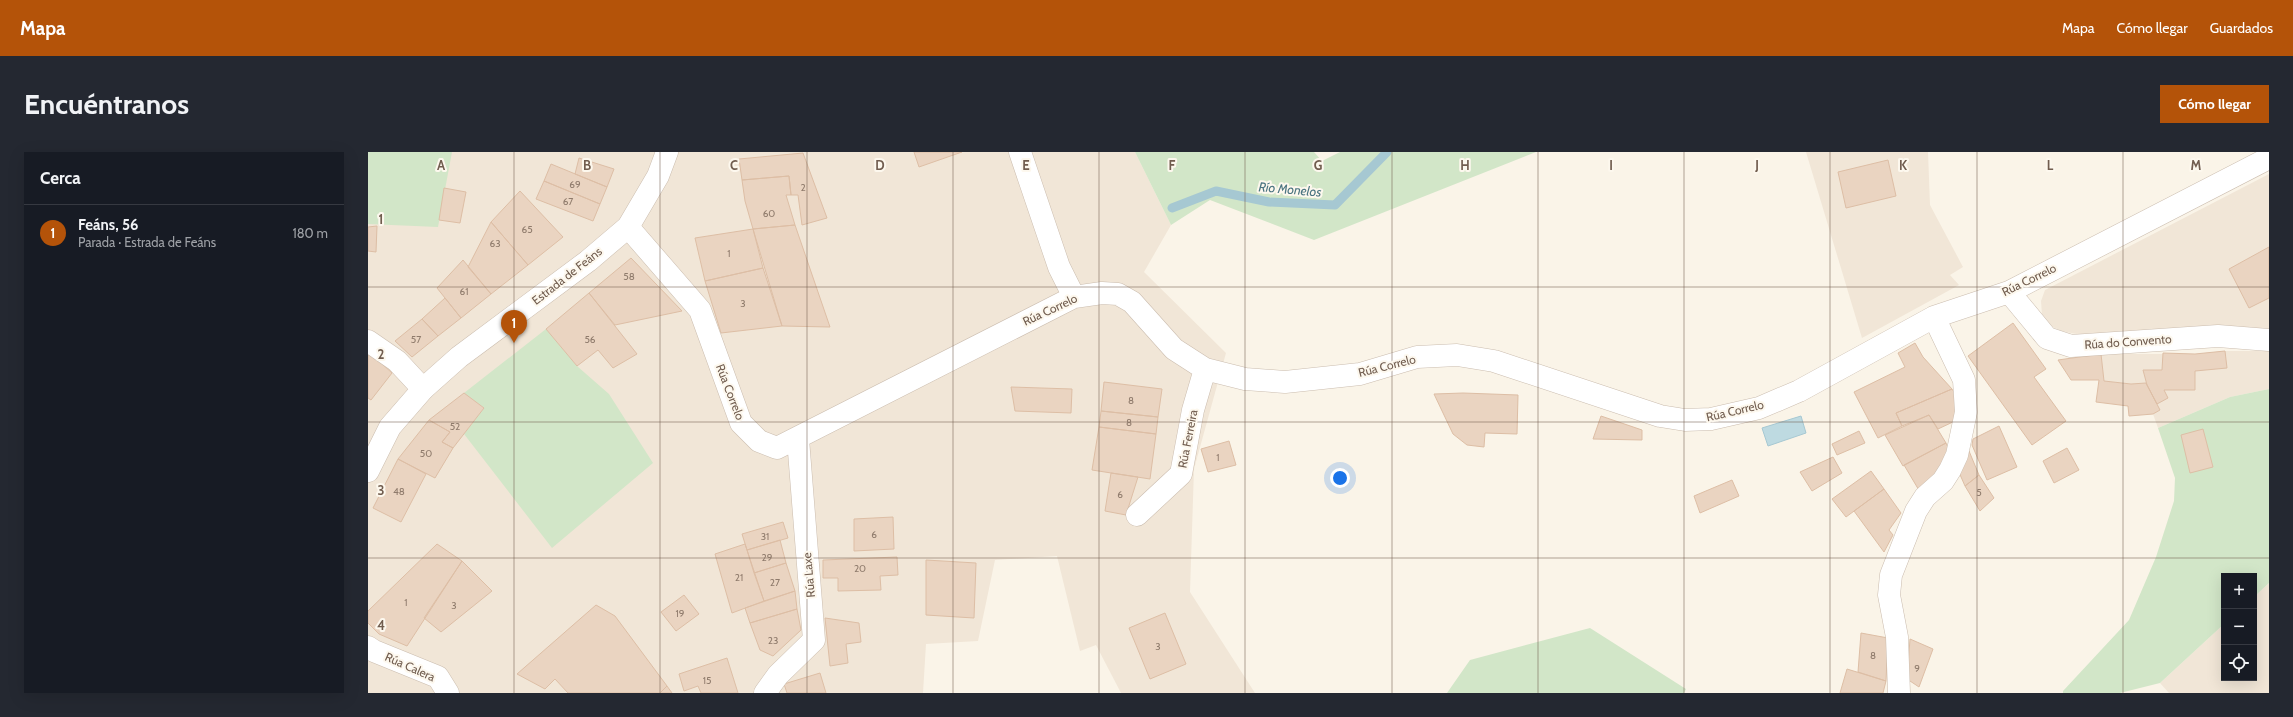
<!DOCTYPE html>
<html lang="es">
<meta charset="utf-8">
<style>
:root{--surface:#171b24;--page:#242831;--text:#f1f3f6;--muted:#9ea1a6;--line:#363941;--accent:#b45309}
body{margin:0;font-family:Cabin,sans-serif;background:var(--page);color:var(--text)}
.controls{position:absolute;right:12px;bottom:12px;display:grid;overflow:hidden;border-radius:0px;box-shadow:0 4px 16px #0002}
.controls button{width:36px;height:36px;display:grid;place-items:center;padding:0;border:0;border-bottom:1px solid var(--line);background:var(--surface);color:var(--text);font:20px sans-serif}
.you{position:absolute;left:972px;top:326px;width:14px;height:14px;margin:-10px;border:3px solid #fff;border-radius:50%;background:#1a73e8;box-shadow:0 0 0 6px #1a73e833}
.badge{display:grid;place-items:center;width:26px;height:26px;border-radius:50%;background:var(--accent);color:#fff;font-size:13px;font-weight:700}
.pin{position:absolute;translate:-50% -33px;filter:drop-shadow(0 1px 2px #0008)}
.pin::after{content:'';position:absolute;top:21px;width:14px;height:12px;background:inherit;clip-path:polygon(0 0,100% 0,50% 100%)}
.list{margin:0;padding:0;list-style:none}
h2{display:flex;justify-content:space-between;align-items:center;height:52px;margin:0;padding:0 16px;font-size:17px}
h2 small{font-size:13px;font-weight:400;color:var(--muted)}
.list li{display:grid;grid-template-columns:26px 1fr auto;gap:12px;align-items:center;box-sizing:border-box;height:56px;padding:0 16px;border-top:1px solid var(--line)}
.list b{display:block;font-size:15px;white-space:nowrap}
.list p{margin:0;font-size:13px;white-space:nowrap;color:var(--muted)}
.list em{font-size:13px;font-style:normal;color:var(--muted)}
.icon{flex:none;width:22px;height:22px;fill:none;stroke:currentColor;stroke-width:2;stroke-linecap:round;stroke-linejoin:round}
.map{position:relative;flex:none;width:1901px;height:541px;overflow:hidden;border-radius:0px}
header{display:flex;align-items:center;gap:24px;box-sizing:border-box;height:56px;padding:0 20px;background:var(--accent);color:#fff}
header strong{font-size:19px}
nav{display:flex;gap:22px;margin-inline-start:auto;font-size:14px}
.intro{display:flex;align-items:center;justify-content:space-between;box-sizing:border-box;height:96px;padding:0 24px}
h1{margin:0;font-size:28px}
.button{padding:10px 18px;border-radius:0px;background:var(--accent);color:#fff;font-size:14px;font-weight:700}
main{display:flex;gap:24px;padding:0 24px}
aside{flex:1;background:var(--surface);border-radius:0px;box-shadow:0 4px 16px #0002}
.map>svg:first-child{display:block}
.residential{fill:#f1e6d7}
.green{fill:#d2e6c8}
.water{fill:#bedae1;stroke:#a6c8d2}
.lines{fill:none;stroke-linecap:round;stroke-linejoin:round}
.stream{stroke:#a6c8d2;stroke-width:9}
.building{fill:#ead4c1;stroke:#ddbea5}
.minor-casing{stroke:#cbbdaf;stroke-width:23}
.tertiary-casing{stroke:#cbbdaf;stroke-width:23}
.minor{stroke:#fff;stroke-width:22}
.tertiary{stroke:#fff;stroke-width:22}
.grid{fill:none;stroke:#715d4f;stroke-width:1;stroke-opacity:0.55}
.labels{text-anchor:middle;stroke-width:4;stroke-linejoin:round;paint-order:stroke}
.number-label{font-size:10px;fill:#8f7b6c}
.street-label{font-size:12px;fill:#715d4f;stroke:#fdf8ee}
.water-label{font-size:13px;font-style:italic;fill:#4b7481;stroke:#fdf8ee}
.grid-label{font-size:13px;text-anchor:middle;font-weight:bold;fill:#715d4f;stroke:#fdf8ee;stroke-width:4;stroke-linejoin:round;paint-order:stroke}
</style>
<header>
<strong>Mapa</strong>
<nav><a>Mapa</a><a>Cómo llegar</a><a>Guardados</a></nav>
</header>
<div class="intro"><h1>Encuéntranos</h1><a class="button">Cómo llegar</a></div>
<main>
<aside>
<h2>Cerca<small></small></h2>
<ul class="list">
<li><span class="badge">1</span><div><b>Feáns, 56</b><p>Parada · Estrada de Feáns</p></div><em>180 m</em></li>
</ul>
</aside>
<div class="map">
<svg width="1901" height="541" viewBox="0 0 1901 541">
<rect width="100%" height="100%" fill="#faf4e8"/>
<path class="residential" d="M0 0H767L803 73 776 120 858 201 826 317 822 440 887 541H753L728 493 712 499 689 404 627 408 610 489 558 492 555 541H0Z
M1438 0H1560L1562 53 1595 115 1582 123 1591 133 1494 186Z
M1901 22V177L1713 183 1694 179 1680 173 1674 163 1673 149 1677 138Z
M1857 199H1901V237L1862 245 1790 276 1785 262 1792 258 1778 231 1763 232 1736 229 1733 202H1827Z
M1901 431V541H1801L1792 531 1856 472V526H1886V445Z"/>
<path class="green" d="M0 0H84L70 75 0 72Z
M767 0H946L954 9 972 0H1168L946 88 842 48 803 73Z
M178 177 209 214 241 242 285 311 184 396 96 282 116 256 96 241Z
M1901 237V431L1886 445V424H1856V472L1792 531 1752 541H1695V539L1761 468 1788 405 1806 349 1807 326 1790 276 1862 245Z
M1222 476 1318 537 1316 541H1079L1102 508Z"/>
<path class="water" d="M1433 264 1438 281 1400 294 1394 276Z"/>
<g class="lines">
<path class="stream" d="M804 56 848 39 901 50 967 53 1019 0"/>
</g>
<path class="building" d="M546 0H594L551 15Z
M435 1 459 66 434 73 430 43H423L421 24 374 28 371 7Z
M211 6 246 17 239 35 207 22Z
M1520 8 1528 44 1478 56 1470 20Z
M183 12 239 35 232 52 176 29Z
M421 24 423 43H418L427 73 385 77 377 49 374 28Z
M176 29 232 52 225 69 168 47Z
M76 36 98 40 92 71 71 68Z
M152 39 195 85 160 113 123 70Z
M123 70 160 113 123 142 100 115Z
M427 73 462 175 414 174 385 77Z
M9 74 8 100 0 99V75Z
M385 77 395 116 337 129 327 86Z
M1901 95V146L1881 156 1861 117Z
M263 106 314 159 247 173 221 141Z
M95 108 123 142 93 166 69 136Z
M395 116 414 174 353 181 337 129Z
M221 141 269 202 245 216 230 198 209 214 178 177Z
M77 146 93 166 70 184 54 167Z
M54 167 70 184 44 205 27 189Z
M1645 171 1678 217 1666 225 1698 269 1664 293 1600 204Z
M1547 191 1555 205 1584 237 1528 261 1534 274 1510 286 1486 240 1537 215 1530 201Z
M0 199 24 221 3 248 0 246Z
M1857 199 1859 216 1827 219V238H1796L1800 246 1789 252 1779 233 1775 218H1794L1795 201 1827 202Z
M1733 202 1736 229 1763 232 1778 231 1792 258 1785 262 1761 264 1760 254 1728 250 1731 228H1703L1690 208Z
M736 230 794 237 790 265 733 259Z
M643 235 704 237 703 261 647 259Z
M1584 237 1592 250 1587 269 1570 277 1561 263 1534 274 1528 261Z
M96 241 116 256 85 296 74 290 82 280 61 268Z
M1095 241 1150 243 1149 282 1117 281 1116 295 1099 293 1085 282 1066 242Z
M733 259 790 265 788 282 731 275Z
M1561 263 1578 291 1535 314 1517 283Z
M1233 264 1274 278V288L1225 287Z
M61 268 82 280 74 290 85 296 67 326 30 307Z
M1631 274 1649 315 1619 328 1604 293 1605 287Z
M731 275 788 282 782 327 724 318Z
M1835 277 1845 315 1822 321 1813 283Z
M1491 279 1497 291 1469 303 1464 292Z
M861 289 868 313 840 320 833 297Z
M1578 291 1583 302 1552 340 1536 313Z
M1699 296 1711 318 1686 331 1675 309Z
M1601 299 1611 323 1597 334 1590 318Z
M1465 305 1474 321 1444 339 1432 320Z
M30 307 58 322 33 370 5 356Z
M1503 319 1516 337 1478 365 1464 347Z
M743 321 770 325 758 363 737 359Z
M1611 323 1626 346 1612 359 1597 334Z
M1364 328 1371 344 1332 361 1326 344Z
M1516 337 1533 361 1521 378 1525 383 1516 400 1486 359Z
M525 365 526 397 486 399V367Z
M415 370 420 386 379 398 374 382Z
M412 388 418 411 386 421 379 398Z
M69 392 94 409 39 494 11 482 0 471V459Z
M377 392 396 449 364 461 347 402Z
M529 405 530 423 512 424 513 438 470 439V426H455V408Z
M558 408 608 411 606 466 558 463Z
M94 409 124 439 73 480 56 466Z
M418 411 427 439 396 449 386 421Z
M427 439 429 457 382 471 377 456Z
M316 443 331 462 308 479 293 460Z
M228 453 247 464 299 534 292 541H200L187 527 177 537 149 522Z
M429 457 433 478 405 504 392 498 382 471Z
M797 461 818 512 782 527 761 476Z
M457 466 491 471 493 490 478 492 480 511 462 514Z
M1493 481 1520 486 1518 529 1490 520Z
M1542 487 1565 497 1551 535 1539 527Z
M359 506 370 541H333L330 534 316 539 311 522Z
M1479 517 1518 529 1515 541H1472Z
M452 521 458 541H419L416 532Z
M299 534 304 541H292Z"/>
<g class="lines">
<defs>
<path id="minor" d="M652 0 691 115 706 145
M260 75 332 158 373 271 391 289 409 296 706 145 734 141 750 142 764 150 806 197 837 217 877 227 917 230 992 222 1049 205 1089 203 1126 209 1292 264 1317 268 1343 267 1391 256 1431 239 1566 165 1641 140 1901 6
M1641 140 1679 186 1703 194 1850 184 1901 188
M0 189 29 209 55 237
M769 363 813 322 825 258 837 217
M0 495 6 499 70 525 80 541
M397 541 410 523 446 488 430 287
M1531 541 1529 485 1521 443 1523 423 1548 359 1557 345 1575 329 1582 318 1589 303 1598 260 1596 228 1566 165"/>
<path id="tertiary" d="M0 319 22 275 55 237 91 205 220 109 260 75 290 24 299 0"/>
</defs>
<use href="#minor" class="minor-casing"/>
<use href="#tertiary" class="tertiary-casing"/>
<use href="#minor" class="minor"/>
<use href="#tertiary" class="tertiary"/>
</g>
<path class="grid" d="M146 0V541M292 0V541M439 0V541M585 0V541M731 0V541M877 0V541M1024 0V541M1170 0V541M1316 0V541M1462 0V541M1609 0V541M1755 0V541M0 135H1901M0 270H1901M0 406H1901"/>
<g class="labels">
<g class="number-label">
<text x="207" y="36">69</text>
<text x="435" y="39">2</text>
<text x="200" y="53">67</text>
<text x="401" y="65">60</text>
<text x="159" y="81">65</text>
<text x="127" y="95">63</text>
<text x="361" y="105">1</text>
<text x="261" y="128">58</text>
<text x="96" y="143">61</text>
<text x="375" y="155">3</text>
<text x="48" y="191">57</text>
<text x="222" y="191">56</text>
<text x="763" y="252">8</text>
<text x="761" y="274">8</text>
<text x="87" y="278">52</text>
<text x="58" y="305">50</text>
<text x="850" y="309">1</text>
<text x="31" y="343">48</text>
<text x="1611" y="344">5</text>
<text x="752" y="346">6</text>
<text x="506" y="386">6</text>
<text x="397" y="388">31</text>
<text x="399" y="409">29</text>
<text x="492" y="420">20</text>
<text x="371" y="429">21</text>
<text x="407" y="434">27</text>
<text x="38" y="454">1</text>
<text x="86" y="457">3</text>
<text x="312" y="465">19</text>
<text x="405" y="492">23</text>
<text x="790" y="498">3</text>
<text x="1505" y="507">8</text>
<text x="1549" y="520">9</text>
<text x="339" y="532">15</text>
</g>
<g class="street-label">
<text transform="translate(199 124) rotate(-38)" y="4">Estrada de Feáns</text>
<text transform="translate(1661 128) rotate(-26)" y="4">Rúa Correlo</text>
<text transform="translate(682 158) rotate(-25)" y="4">Rúa Correlo</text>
<text transform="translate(1760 190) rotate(-4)" y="4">Rúa do Convento</text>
<text transform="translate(1019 214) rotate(-14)" y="4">Rúa Correlo</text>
<text transform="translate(362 240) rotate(69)" y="4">Rúa Correlo</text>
<text transform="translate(1367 259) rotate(-13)" y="4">Rúa Correlo</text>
<text transform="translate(820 287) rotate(-79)" y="4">Rúa Ferreira</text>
<text transform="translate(441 423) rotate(-95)" y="4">Rúa Laxe</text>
<text transform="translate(42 515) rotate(24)" y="4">Rúa Calera</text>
</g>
<g class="water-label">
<text transform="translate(922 37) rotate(5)" y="5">Río Monelos</text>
</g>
</g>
<g class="grid-label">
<text x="73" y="18">A</text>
<text x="219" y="18">B</text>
<text x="366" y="18">C</text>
<text x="512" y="18">D</text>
<text x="658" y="18">E</text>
<text x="804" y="18">F</text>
<text x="950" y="18">G</text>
<text x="1097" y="18">H</text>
<text x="1243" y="18">I</text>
<text x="1389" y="18">J</text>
<text x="1535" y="18">K</text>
<text x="1682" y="18">L</text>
<text x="1828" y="18">M</text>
<text x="13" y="72">1</text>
<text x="13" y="207">2</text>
<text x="13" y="343">3</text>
<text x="13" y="478">4</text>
</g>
</svg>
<div class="controls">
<button>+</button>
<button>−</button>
<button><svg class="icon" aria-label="locate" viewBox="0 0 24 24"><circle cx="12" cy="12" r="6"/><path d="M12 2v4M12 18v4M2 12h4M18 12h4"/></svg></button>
</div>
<div class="you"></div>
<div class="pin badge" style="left:146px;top:191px">1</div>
</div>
</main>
